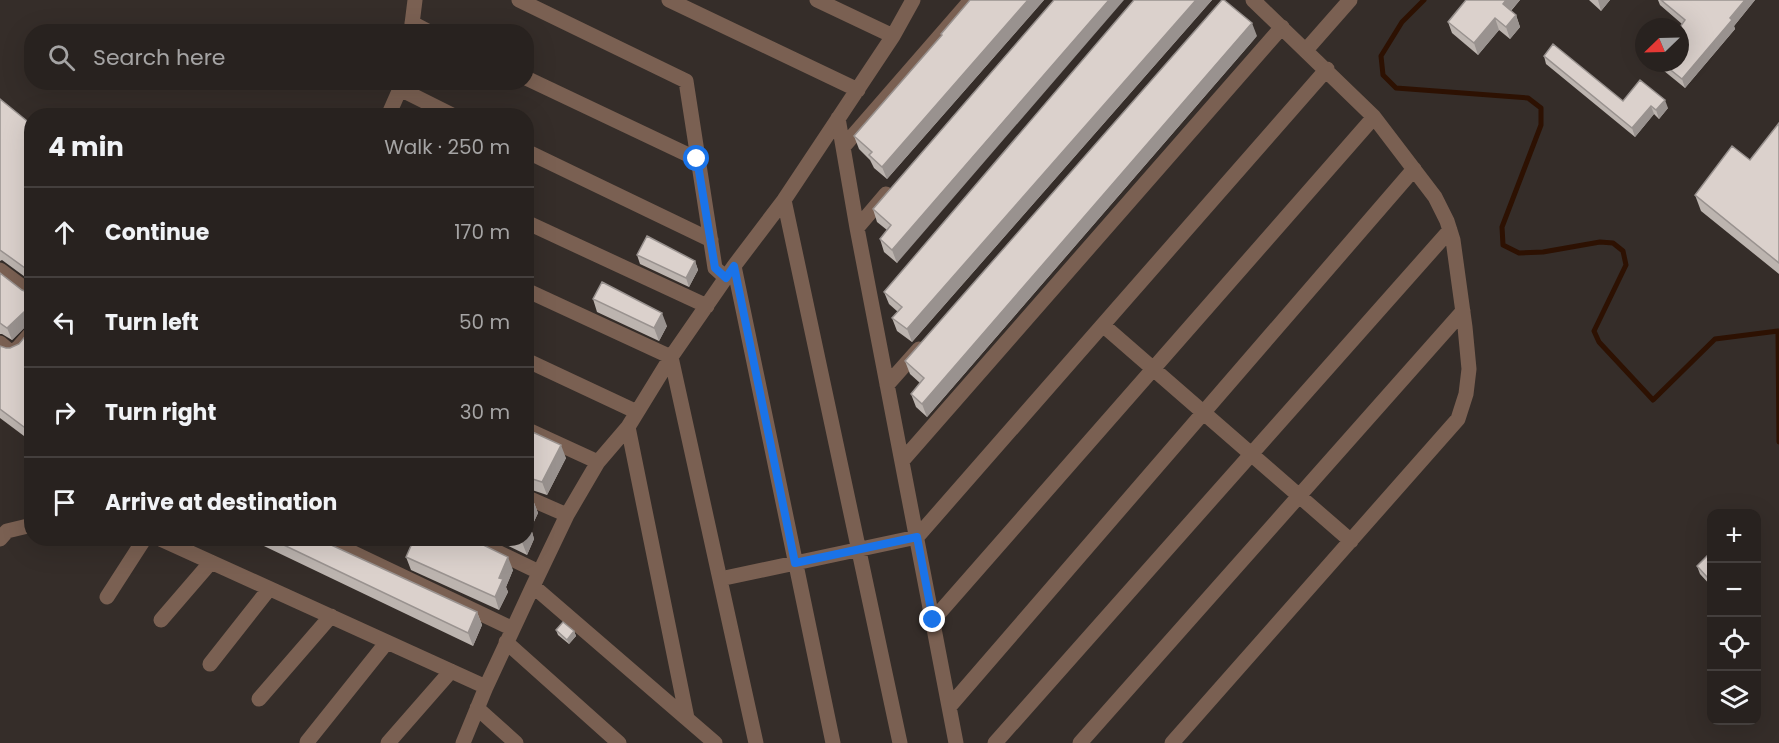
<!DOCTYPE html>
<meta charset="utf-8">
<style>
:root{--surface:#28221f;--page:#342f2c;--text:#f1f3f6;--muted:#a5a4a4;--line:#443f3d}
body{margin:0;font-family:Poppins,sans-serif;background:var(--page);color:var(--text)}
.controls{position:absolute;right:18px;bottom:18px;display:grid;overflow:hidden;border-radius:12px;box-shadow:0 6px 24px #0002}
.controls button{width:54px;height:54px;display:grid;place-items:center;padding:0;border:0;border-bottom:2px solid var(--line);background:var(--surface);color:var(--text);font:30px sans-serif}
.compass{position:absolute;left:1635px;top:18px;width:54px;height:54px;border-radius:50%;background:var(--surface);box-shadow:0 6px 24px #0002;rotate:247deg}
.stop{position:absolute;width:18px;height:18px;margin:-14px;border:4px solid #1a73e8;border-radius:50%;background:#fff}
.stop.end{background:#1a73e8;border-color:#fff;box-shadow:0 2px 6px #0008}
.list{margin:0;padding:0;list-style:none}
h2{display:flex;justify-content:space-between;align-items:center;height:78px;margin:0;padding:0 24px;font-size:26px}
h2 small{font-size:20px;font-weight:400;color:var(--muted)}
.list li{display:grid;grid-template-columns:39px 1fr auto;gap:18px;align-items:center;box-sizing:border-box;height:90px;padding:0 24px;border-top:2px solid var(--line)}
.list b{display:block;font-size:22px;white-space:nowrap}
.list em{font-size:20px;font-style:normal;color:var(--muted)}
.icon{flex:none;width:33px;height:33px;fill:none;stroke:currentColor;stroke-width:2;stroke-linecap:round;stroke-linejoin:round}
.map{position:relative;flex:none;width:1779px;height:743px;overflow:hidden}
.search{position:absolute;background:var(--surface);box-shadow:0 6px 24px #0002;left:24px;top:24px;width:510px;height:66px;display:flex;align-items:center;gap:15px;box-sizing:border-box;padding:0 21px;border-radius:24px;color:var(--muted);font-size:22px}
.panel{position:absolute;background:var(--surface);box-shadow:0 6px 24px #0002;left:24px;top:108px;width:510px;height:438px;border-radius:24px}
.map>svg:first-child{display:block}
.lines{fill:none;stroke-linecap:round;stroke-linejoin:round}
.stream{stroke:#2d1102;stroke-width:5}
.minor{stroke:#7a6052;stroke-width:15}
.wall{fill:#bcb4af}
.shaded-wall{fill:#99928f}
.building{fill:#dbd1cc;stroke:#99928f;stroke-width:1.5}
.route{stroke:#1a73e8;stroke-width:8}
</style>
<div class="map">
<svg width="1779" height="743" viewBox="0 0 1779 743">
<rect width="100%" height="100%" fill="#352d29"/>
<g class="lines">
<path class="stream" d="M1424 0 1402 22 1381 56 1383 75 1396 88 1528 98 1541 108V125L1502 227 1503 245 1519 253 1543 252 1600 242 1613 243 1623 251 1626 265 1594 331 1599 342 1653 400 1715 339 1778 331 1779 442"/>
<path class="minor" d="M519 0 686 81 715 268 726 278
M669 0 858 90
M817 0 893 36
M412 23 429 32
M411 32 415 0
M1306 50 1350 0
M526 78 697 159
M400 89 454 116
M388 116 403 82
M838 118 857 228 956 743
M844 146 971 0
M526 151 711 240
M784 200 900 743
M526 222 707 306
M857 228 886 194
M734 266 833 743
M0 270 32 294
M526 290 671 357 756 743
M1104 326 1351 541
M0 343 7 349 13 351 18 348 32 332
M526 360 637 412
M887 385 919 349
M628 427 687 718
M526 429 598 462
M902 461 1282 27
M526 497 567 515
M158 538 486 687
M322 538 513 629
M468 538 539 572
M0 539 7 531 32 525
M720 579 917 537 1327 69
M533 586 715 743
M107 597 145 538
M161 620 211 562
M933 620 1374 117
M506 642 619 743
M210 664 269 589
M259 699 331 616
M949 707 1414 169
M477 708 516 743
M307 742 387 642
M388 743 451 671
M463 743 486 687 533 586 567 515 598 462 628 427 671 357 734 266 784 200 893 36 913 0
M995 743 1450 230
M1080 743 1463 311
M1172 743 1458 419 1466 394 1469 369 1465 327 1453 240 1447 221 1435 197 1374 117 1253 0"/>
</g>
<path class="wall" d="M970 0H1044L887 179 874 168 870 160 859 149 854 136 942 36 941 34Z
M1054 0 897 263 884 252 880 239 887 230 877 222 873 209Z
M1134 0H1212L912 342 897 331 892 318 898 312 889 304 884 292Z
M1466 0H1520L1511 11 1516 15 1520 27 1510 39 1499 30 1478 55 1452 33 1448 22Z
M1589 0H1610L1601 11Z
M1658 0H1755L1734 26 1735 29 1685 88 1658 66 1657 63H1680L1682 24 1660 5Z
M1257 36 927 417 916 407 911 394 920 383 910 374 905 361Z
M1544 56 1623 101 1668 108 1659 119 1654 114 1635 137 1546 64Z
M0 99 32 125V282L2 260 0 261Z
M1779 123V274L1701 211 1695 195 1750 160Z
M637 255 695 261 698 270 689 287 640 264Z
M0 273 22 290 27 292 32 290V323H29L12 340 2 334H0Z
M593 299 667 326 659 341 597 312Z
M0 346 28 439 0 418Z
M526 429 566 458 547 495 526 488Z
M533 500 538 513 531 528 534 539 527 555 492 538H526Z
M247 538H316L477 612 482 625 473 646Z
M416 540 513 570 506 587 508 592 499 610 411 570 406 557Z
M1712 551 1711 586 1700 574 1697 566Z
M556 630 574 631 576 636 569 644 558 635Z"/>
<path class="shaded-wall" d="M1028 0H1044L887 179 882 167Z
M1109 0H1124L897 263 892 250Z
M1196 0H1212L912 342 907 329Z
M1506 0H1520L1507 15 1503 4Z
M1598 0H1610L1601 11Z
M1745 0H1755L1734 26 1735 29 1685 88 1682 79Z
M1516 15 1520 27 1510 39 1506 27Z
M1495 18 1499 30 1478 55 1474 43Z
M1252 23 1257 36 927 417 922 404Z
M1665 100 1668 108 1659 119 1656 110Z
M1651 106 1654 114 1635 137 1632 128Z
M695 261 698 270 689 287 686 278Z
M25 311 29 323 12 340 7 328Z
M662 313 667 326 659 341 654 328Z
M32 417V435L28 439 24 427Z
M561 445 566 458 547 495 542 482Z
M533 500 538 513 531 528 534 539 527 555 522 542 524 538H526V514Z
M508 557 513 570 506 587 508 592 499 610 495 597 499 578Z
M1712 573V585L1711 586 1707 577Z
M477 612 482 625 473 646 468 633Z
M574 631 576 636 569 644 567 640Z"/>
<path class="building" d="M970 0H1028L882 167 869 155 872 152 854 136 942 35 941 34Z
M1054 0H1109L892 250 880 239 891 225 873 209Z
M1134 0H1196L907 329 892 318 902 307 884 292Z
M1222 0H1224L1252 23 922 404 911 394 924 378 905 361Z
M1466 0H1506L1503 4 1516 15 1506 27 1495 18 1474 43 1448 22Z
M1661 0H1745L1730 18 1732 20 1682 79 1662 63H1680V27L1685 20Z
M1553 44 1623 101 1640 80 1665 100 1656 110 1651 106 1632 128 1544 56Z
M0 99 32 125V273L0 250Z
M1779 123V263L1695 195 1732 146 1750 160Z
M647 236 695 261 686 278 637 255Z
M0 273 22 290 27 292 32 290V312L25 311 7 328 0 323Z
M602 282 662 313 654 328 593 299Z
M32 328V417L24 427 0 409V346L6 348H10L19 344Z
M526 429 561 445 542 482 526 477Z
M526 497 533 500 526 514Z
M526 524 530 526 526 533Z
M269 538H316L477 612 468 633Z
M416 538H469L508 557 499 578 503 579 495 597 406 557 414 539 416 540Z
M514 538H524L522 542Z
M1712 551V573L1707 577 1697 566Z
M563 622 574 631 567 640 556 630Z"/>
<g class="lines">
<path class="route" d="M697 159 715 268 726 278 734 266 795 563 917 537 933 620"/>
</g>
</svg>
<div class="controls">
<button>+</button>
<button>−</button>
<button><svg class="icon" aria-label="locate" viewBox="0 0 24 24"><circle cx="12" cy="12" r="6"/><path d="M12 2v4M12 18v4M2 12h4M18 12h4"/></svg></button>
<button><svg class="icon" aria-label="layers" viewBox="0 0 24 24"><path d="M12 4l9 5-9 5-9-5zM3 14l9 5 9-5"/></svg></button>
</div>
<svg class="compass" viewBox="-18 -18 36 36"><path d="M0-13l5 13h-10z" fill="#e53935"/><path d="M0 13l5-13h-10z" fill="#a5a4a4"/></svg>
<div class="stop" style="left:697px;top:159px"></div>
<div class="stop end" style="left:933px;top:620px"></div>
<div class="search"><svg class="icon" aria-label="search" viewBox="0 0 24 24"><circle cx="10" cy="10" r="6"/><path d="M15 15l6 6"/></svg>Search here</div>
<section class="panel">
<h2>4 min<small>Walk · 250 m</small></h2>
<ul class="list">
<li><svg class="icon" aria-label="ahead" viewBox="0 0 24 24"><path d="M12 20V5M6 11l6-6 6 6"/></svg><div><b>Continue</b></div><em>170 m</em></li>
<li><svg class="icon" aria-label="left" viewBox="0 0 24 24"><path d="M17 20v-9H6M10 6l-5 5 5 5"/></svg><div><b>Turn left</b></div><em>50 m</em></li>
<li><svg class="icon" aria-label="right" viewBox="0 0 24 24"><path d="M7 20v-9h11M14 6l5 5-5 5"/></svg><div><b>Turn right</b></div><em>30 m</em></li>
<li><svg class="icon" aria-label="arrive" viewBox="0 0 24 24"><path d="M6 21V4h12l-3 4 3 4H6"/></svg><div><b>Arrive at destination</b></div></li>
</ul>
</section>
</div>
